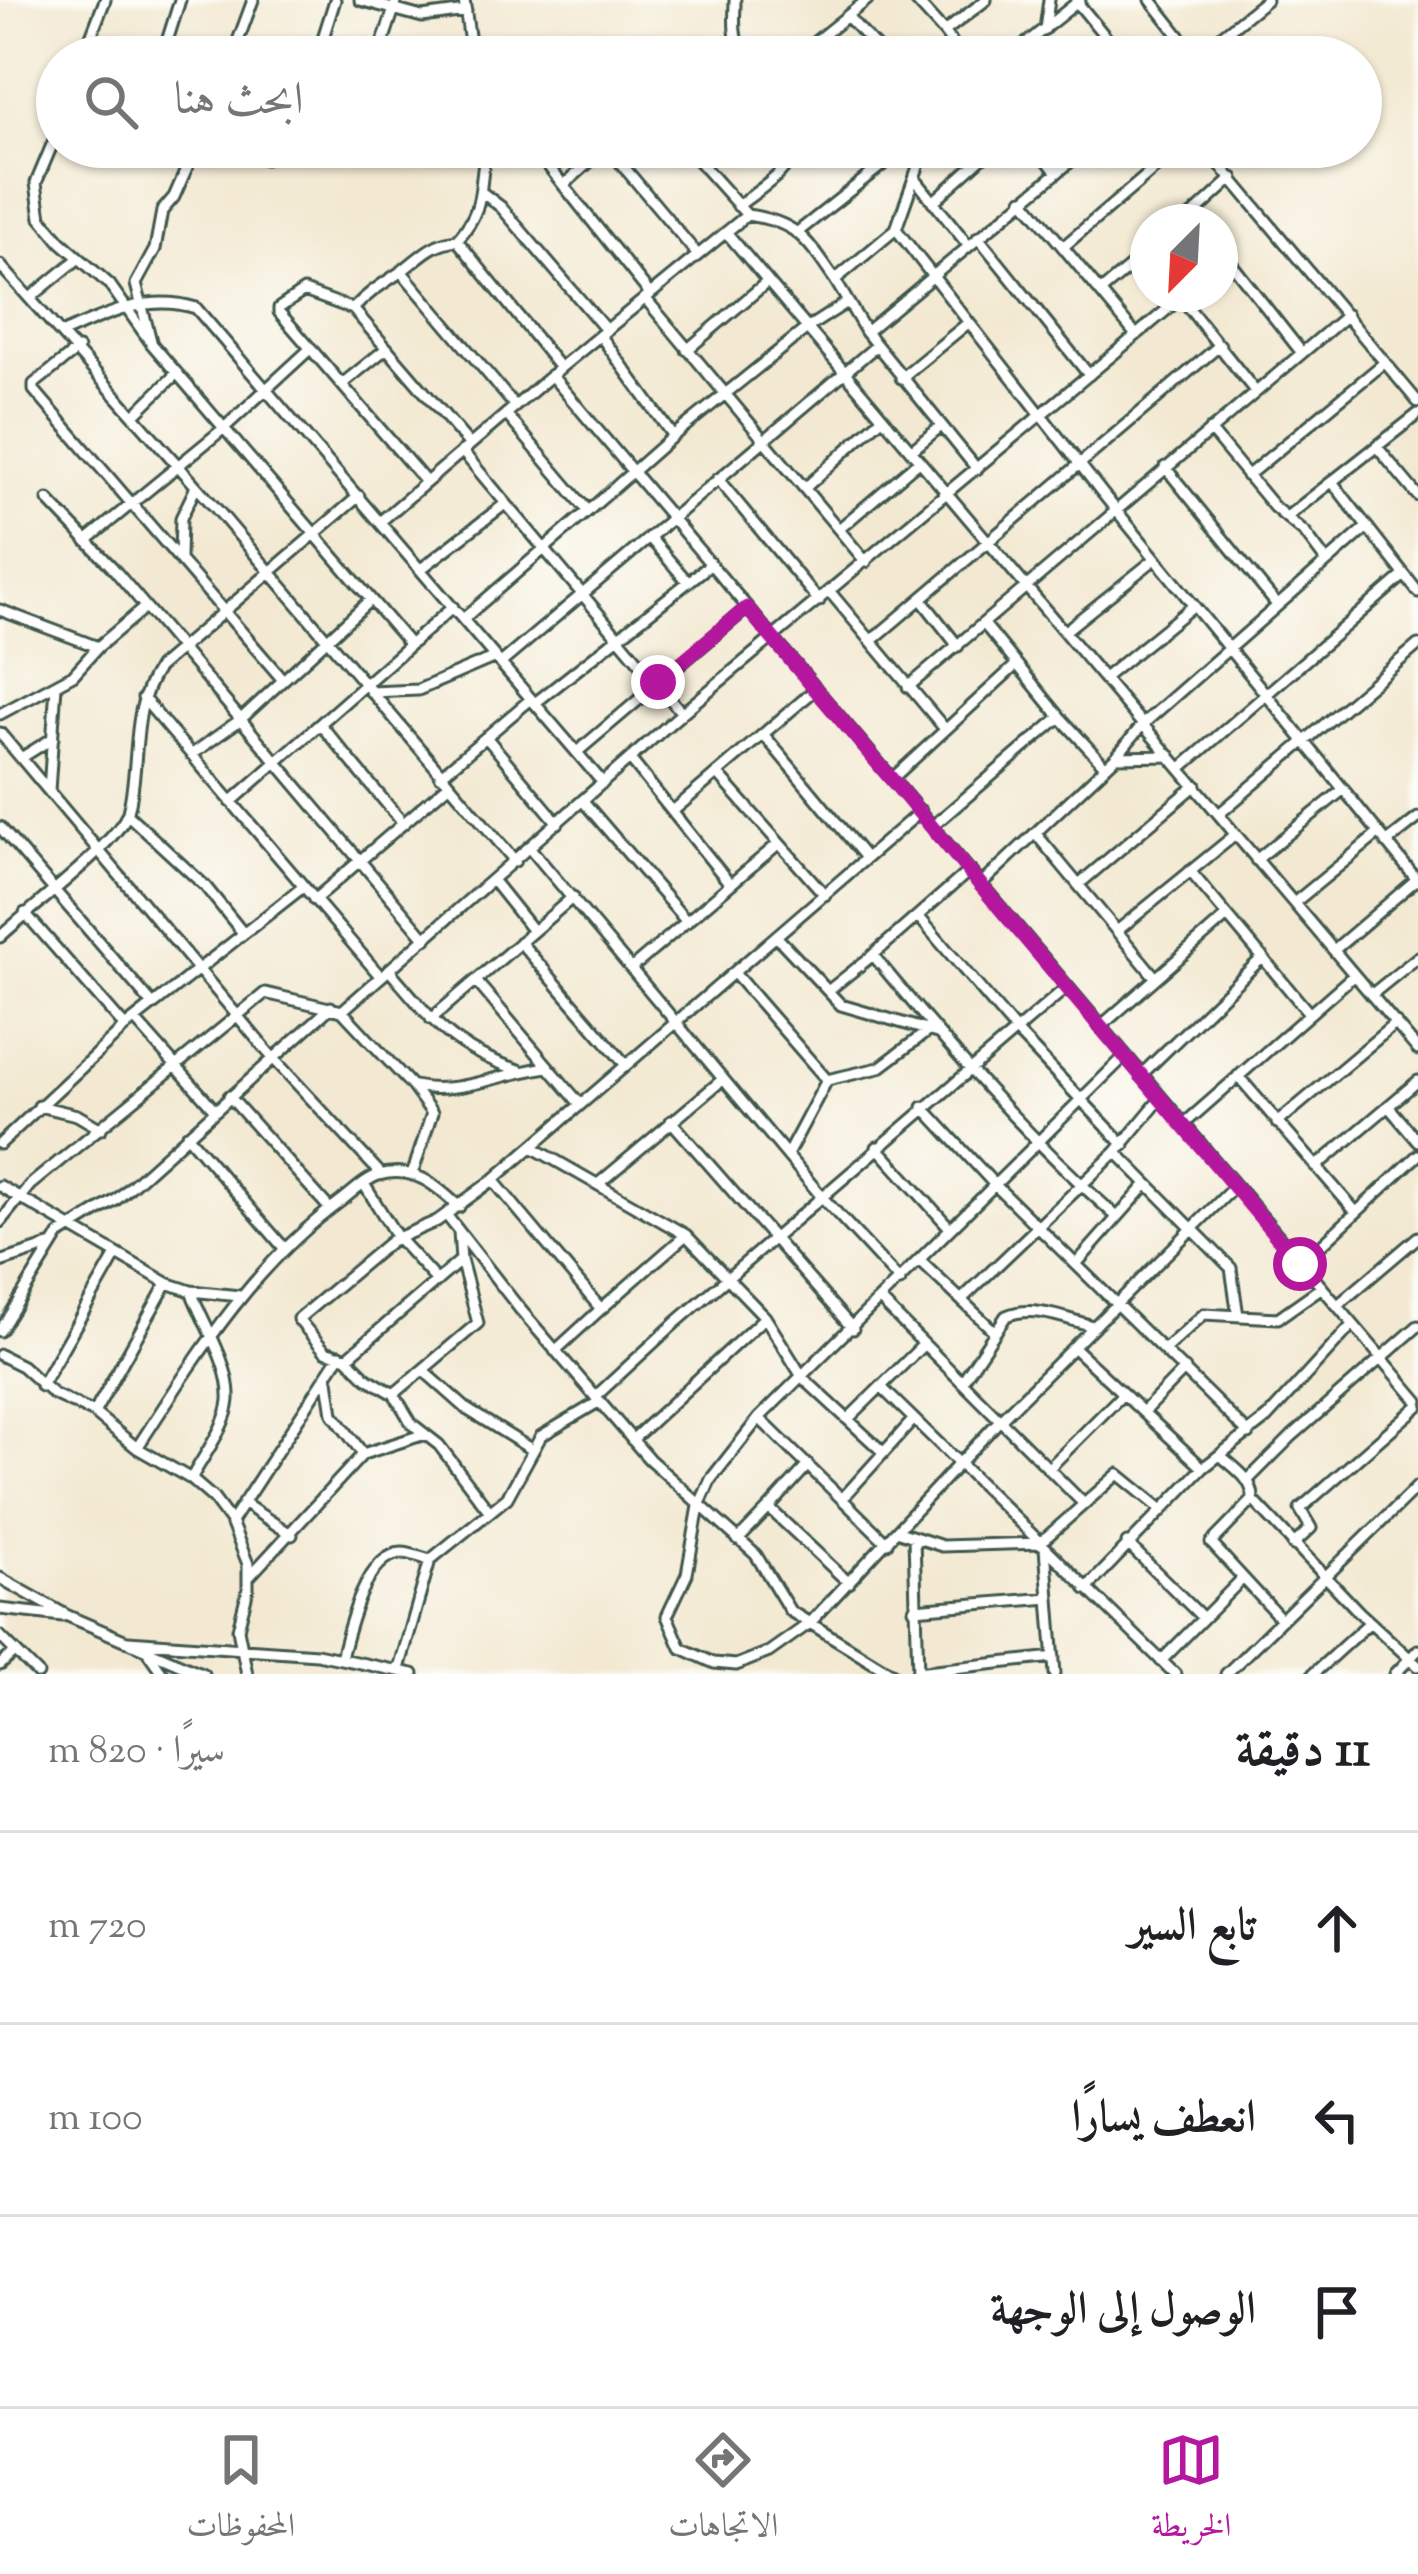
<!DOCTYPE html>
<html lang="ar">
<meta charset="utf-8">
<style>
:root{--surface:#fff;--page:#f2f2f2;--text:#202124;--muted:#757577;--line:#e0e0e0;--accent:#b5179e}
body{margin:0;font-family:"Sorts Mill Goudy",Amiri,serif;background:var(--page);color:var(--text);direction:rtl}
.compass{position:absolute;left:1130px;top:204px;width:108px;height:108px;border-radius:50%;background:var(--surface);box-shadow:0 3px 9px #0004;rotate:204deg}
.stop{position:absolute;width:36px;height:36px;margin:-27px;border:9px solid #b5179e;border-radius:50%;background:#fff}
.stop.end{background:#b5179e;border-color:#fff;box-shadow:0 3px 12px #0008}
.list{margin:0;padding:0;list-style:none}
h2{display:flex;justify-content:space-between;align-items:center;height:156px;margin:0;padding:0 48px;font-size:51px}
h2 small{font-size:39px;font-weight:400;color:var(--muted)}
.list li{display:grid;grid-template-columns:78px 1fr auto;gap:36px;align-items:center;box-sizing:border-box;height:192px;padding:0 48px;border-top:3px solid var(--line)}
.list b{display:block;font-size:45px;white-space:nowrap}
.list em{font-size:39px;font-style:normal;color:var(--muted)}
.icon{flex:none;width:66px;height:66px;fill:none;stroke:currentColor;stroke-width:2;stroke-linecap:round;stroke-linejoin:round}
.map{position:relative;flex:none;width:1418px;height:1674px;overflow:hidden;direction:ltr}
.search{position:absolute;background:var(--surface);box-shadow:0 3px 9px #0004;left:36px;right:36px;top:36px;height:132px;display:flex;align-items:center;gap:30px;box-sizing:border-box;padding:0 42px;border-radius:66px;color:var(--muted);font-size:45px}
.sheet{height:732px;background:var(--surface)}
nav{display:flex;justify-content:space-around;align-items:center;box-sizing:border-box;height:168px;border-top:3px solid var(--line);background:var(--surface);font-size:33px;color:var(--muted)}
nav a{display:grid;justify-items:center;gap:6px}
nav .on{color:var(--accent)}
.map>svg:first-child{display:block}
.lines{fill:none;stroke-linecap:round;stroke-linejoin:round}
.street-casing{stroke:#3f574c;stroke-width:15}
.street{stroke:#fff;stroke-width:9}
.route{stroke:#b5179e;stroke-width:15}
</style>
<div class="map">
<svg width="1418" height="1674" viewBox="0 0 1418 1674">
<rect width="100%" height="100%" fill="#fdfcf7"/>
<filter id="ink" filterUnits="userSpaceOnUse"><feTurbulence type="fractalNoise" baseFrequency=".00833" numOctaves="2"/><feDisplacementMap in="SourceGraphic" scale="24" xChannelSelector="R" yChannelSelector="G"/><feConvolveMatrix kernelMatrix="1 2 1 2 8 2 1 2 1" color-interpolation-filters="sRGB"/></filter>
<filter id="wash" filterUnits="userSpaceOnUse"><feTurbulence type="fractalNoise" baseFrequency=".004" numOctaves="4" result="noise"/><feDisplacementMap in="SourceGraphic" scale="48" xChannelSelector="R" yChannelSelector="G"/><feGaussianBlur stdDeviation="2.7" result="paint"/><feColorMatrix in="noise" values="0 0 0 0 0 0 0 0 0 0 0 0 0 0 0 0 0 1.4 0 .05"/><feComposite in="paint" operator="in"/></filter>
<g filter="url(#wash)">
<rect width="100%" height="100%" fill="#f3e9d2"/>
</g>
<g filter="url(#ink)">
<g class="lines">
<defs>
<path id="street" d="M360 0 422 17 466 11
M464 0 472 57
M735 0C735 22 730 43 750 57
M915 0 944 32
M1151 0 1196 57
M1077 2 1122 57
M848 17 885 57
M1045 29 1049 0
M1028 42 1041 57
M83 57 105 0
M162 57 180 0
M232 57 253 0
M317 57 335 0
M378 57 397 0
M613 57 614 50C634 35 672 42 690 57
M696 57 741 51
M796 57 867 0
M963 57 944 32 986 0
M1009 57 1080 0
M1195 57 1266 0
M1221 57 1226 33
M1287 57 1291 54
M57 133 36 183 41 218 61 242 110 285 151 343 409 644
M231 147 265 159 305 147
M487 147C477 187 488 205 457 240L560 368
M533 147 650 294
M607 147 697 254
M686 147 747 215C798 222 807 240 835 280L896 229
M925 147 896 229 1103 494 1418 881
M1037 147 1057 173
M1205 147 1418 402
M916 180 968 245
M564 185 606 147
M484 194 501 207 606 330
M1023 199 1136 335
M933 202 994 147
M738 206C756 191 792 172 793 147
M1185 222 1233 178
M799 231 905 147
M726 232 1418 1050
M978 237 1089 375
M1063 247 1180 147
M1220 249 1302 353
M0 265 220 513 515 861
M401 271 515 406
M835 280 866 332 977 469
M1100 292 1148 252
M1180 297 1255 391
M30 298 79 258
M645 298 866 562
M353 309C368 293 381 285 399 273 420 258 430 243 457 240
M866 332 1088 147
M63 333C107 314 148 293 196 308L603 783
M151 341 136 284 155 249 162 211 174 197 196 147
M78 349 34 384V390L283 680
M687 350 767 282
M551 375 1418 1401
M901 378 968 323
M342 384 387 348
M134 415 177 373
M1210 430 1274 507 1305 533 1326 561
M673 436 807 328 846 303
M1377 447 1418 496
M462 451 682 713
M911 451 941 426
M1165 467 1277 605
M1247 476 1384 363
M718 479 819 601
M426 482 279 312V308L304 291 353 309 470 445
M1333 483 1418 592
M805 488 882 418
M48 500 112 567 426 939
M588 511 673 436 600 335
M1288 516 1418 414
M381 521 560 368 747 215
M839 529 919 461
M649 537 687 581
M86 541 223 429 311 348
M180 558 181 518 196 487
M421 569 505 504
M830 592 945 729
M921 599 958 646
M0 610 98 647
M463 619 588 511 506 414
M984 624 1060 717 1105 766
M1065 631 1155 559
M871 641 1220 345
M501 663 876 346
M1104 678 1193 606
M908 687 1347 315
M371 692 418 690 495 657
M143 698 381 977
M535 703 711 564
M0 714 73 675 98 647 144 608
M320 724 402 822
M0 733 272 1057 381 1174
M764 735 866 858
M486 737 558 823
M577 752 747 608
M191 755 240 720 370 600
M1116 757 1170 756
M21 758 53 738
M630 759 730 884
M1181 768 1403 576
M717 773 825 895
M440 776 531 699
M894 777 1016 665
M49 791 56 685
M583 801 687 922
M231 802 453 607
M673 811 816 689
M127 814 205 886 243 933
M1219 814 1418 645
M934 825 1060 717
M0 827 153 1005
M1036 834 1155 977
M1386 843 1418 818
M530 848 822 1197 900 1281
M1256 860 1344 789
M1190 871 1308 1012
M493 881 533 931
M981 884 1116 757 1143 724 1366 528
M1079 884 1196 785
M314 900 447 786
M1294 903 1378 834
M25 913 125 1027
M918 916 1017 1032 1124 1145
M1117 931 1235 835
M776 936 841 1005 937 1033
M0 937C27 911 119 842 128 812 141 763 129 711 159 667L359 496
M520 942 626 1065
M1334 950 1417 879
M873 955 970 870
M632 968 778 844
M389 970C435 1023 451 1048 519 1070
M734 973 827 1080
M476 981 580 1104
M828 991 873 955C949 1048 1027 1137 1117 1217
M1371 995 1418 957
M342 1011 682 713 1181 298
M431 1019 573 897
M135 1020 214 1109
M1100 1027 1227 916
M1125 1056 759 1418 711 1479 699 1506 687 1574 667 1616 681 1648 714 1663 736 1665 769 1652 810 1623 1000 1420 1235 1186
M1141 1075 1263 957
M1238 1076 1355 1211
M827 1080 879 1068 928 1031
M414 1086C458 1096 504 1072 549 1067
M229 1096 330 1209
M39 1106 77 1115 101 1129
M1388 1106 1418 1141
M923 1107 995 1185 1249 1434
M671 1121 853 1329
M1277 1123 1396 1023
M1184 1124 1354 975
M187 1135 284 1248
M0 1144 125 1027 303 887
M532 1147 686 1235 765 1317 803 1378 883 1452
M877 1147 950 1228
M1116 1152 1231 1268 1238 1316
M787 1155 827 1080
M1316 1167 1418 1081
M493 1180 601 1309 555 1351
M364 1184 397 1237 437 1281
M598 1184 722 1080
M0 1186 167 1283 191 1291 240 1296
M447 1216 519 1308 649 1459 756 1555 790 1611 893 1674
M0 1222 30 1185 265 993 342 1011 412 1086 432 1113 412 1175
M920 1261 995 1332
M0 1262 49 1246
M1077 1263 1147 1184
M1301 1264 1418 1155
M191 1291C203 1324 231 1365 229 1400 227 1426 203 1456 191 1479
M962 1299 1116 1152 1161 1098
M881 1301 1084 1504
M1338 1305 1418 1237
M601 1309 686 1235
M0 1331 59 1235 116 1200 331 1007
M1073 1347 1203 1468
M1165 1349 1204 1314 1278 1318 1322 1287
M0 1355 22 1366 53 1394 94 1413 137 1448 191 1479 213 1498 231 1522 248 1564V1589L238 1629 247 1674
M347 1358 461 1260
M424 1371 468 1410 531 1449
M328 1380 333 1414 363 1454
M962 1382 1006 1316C1033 1304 1066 1319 1093 1326
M41 1386 116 1255
M881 1387 1175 1674
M394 1394 478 1323 461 1260 459 1232
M596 1396 674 1324 1067 987
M1143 1412 1185 1369
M94 1413 167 1283
M759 1418 887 1543
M848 1419 923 1345
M632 1440 765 1317
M137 1448C196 1357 251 1267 341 1201 352 1193 365 1179 379 1175 413 1165 436 1185 459 1207
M1220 1455C1234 1468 1254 1479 1253 1500L1359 1612 1418 1666
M808 1465 769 1508 849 1583
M1048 1469 1123 1394
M1248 1480 1292 1436 1418 1326
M842 1499 914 1419
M1253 1500 1211 1543 1281 1619
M243 1503 292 1535
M490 1512 439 1445 412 1424 394 1394 367 1378 347 1358 325 1351 298 1319 391 1241 437 1221 493 1180 921 811
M231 1522 340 1355
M899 1532 942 1546 1040 1543 1118 1474 1161 1509
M914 1538 918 1674
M738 1540 769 1508
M1127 1543 1203 1618
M1293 1545 1311 1528 1300 1509 1418 1406
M1045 1548 1055 1674
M249 1577 363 1454 425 1434
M0 1578 68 1616 203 1674
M1086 1589 1203 1468 1267 1418 1353 1324
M0 1609 63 1616
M914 1609 1049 1598
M0 1636 38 1674
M128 1641 317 1654 413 1674
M149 1654 163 1674
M341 1658C348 1630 366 1554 402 1553 411 1553 422 1558 430 1560
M1161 1661 1242 1579
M0 1665 14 1653
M399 1669 430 1560 507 1498 541 1436 600 1401
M917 1672 1054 1657
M1226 1674 1418 1486
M1313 1674 1370 1622
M1395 1674 1418 1650"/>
</defs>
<use href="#street" class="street-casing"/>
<use href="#street" class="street"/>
</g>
</g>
<g class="lines" filter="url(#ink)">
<path class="route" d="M658 682 747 608 1300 1264"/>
</g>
</svg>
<svg class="compass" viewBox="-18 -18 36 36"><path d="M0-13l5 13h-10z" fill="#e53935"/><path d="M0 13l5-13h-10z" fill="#757577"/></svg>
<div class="stop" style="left:1300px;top:1264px"></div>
<div class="stop end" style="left:658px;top:682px"></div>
<div class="search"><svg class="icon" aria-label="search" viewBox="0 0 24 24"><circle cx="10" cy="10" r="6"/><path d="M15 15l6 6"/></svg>ابحث هنا</div>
</div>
<section class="sheet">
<h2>11 دقيقة<small>سيرًا · 820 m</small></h2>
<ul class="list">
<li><svg class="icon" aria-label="ahead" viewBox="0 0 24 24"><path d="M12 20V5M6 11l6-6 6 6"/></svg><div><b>تابع السير</b></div><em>720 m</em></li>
<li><svg class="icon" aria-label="left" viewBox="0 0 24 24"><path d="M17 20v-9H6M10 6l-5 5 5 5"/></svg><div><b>انعطف يسارًا</b></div><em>100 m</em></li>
<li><svg class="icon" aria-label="arrive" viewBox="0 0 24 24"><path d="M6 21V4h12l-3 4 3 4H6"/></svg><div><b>الوصول إلى الوجهة</b></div></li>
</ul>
</section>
<nav>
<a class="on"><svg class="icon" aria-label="map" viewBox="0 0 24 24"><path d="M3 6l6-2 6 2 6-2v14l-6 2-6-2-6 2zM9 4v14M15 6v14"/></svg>الخريطة</a>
<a><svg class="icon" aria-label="directions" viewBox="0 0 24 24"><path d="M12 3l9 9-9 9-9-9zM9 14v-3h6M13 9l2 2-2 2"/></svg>الاتجاهات</a>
<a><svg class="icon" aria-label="saved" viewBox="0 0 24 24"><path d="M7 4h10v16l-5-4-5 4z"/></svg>المحفوظات</a>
</nav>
